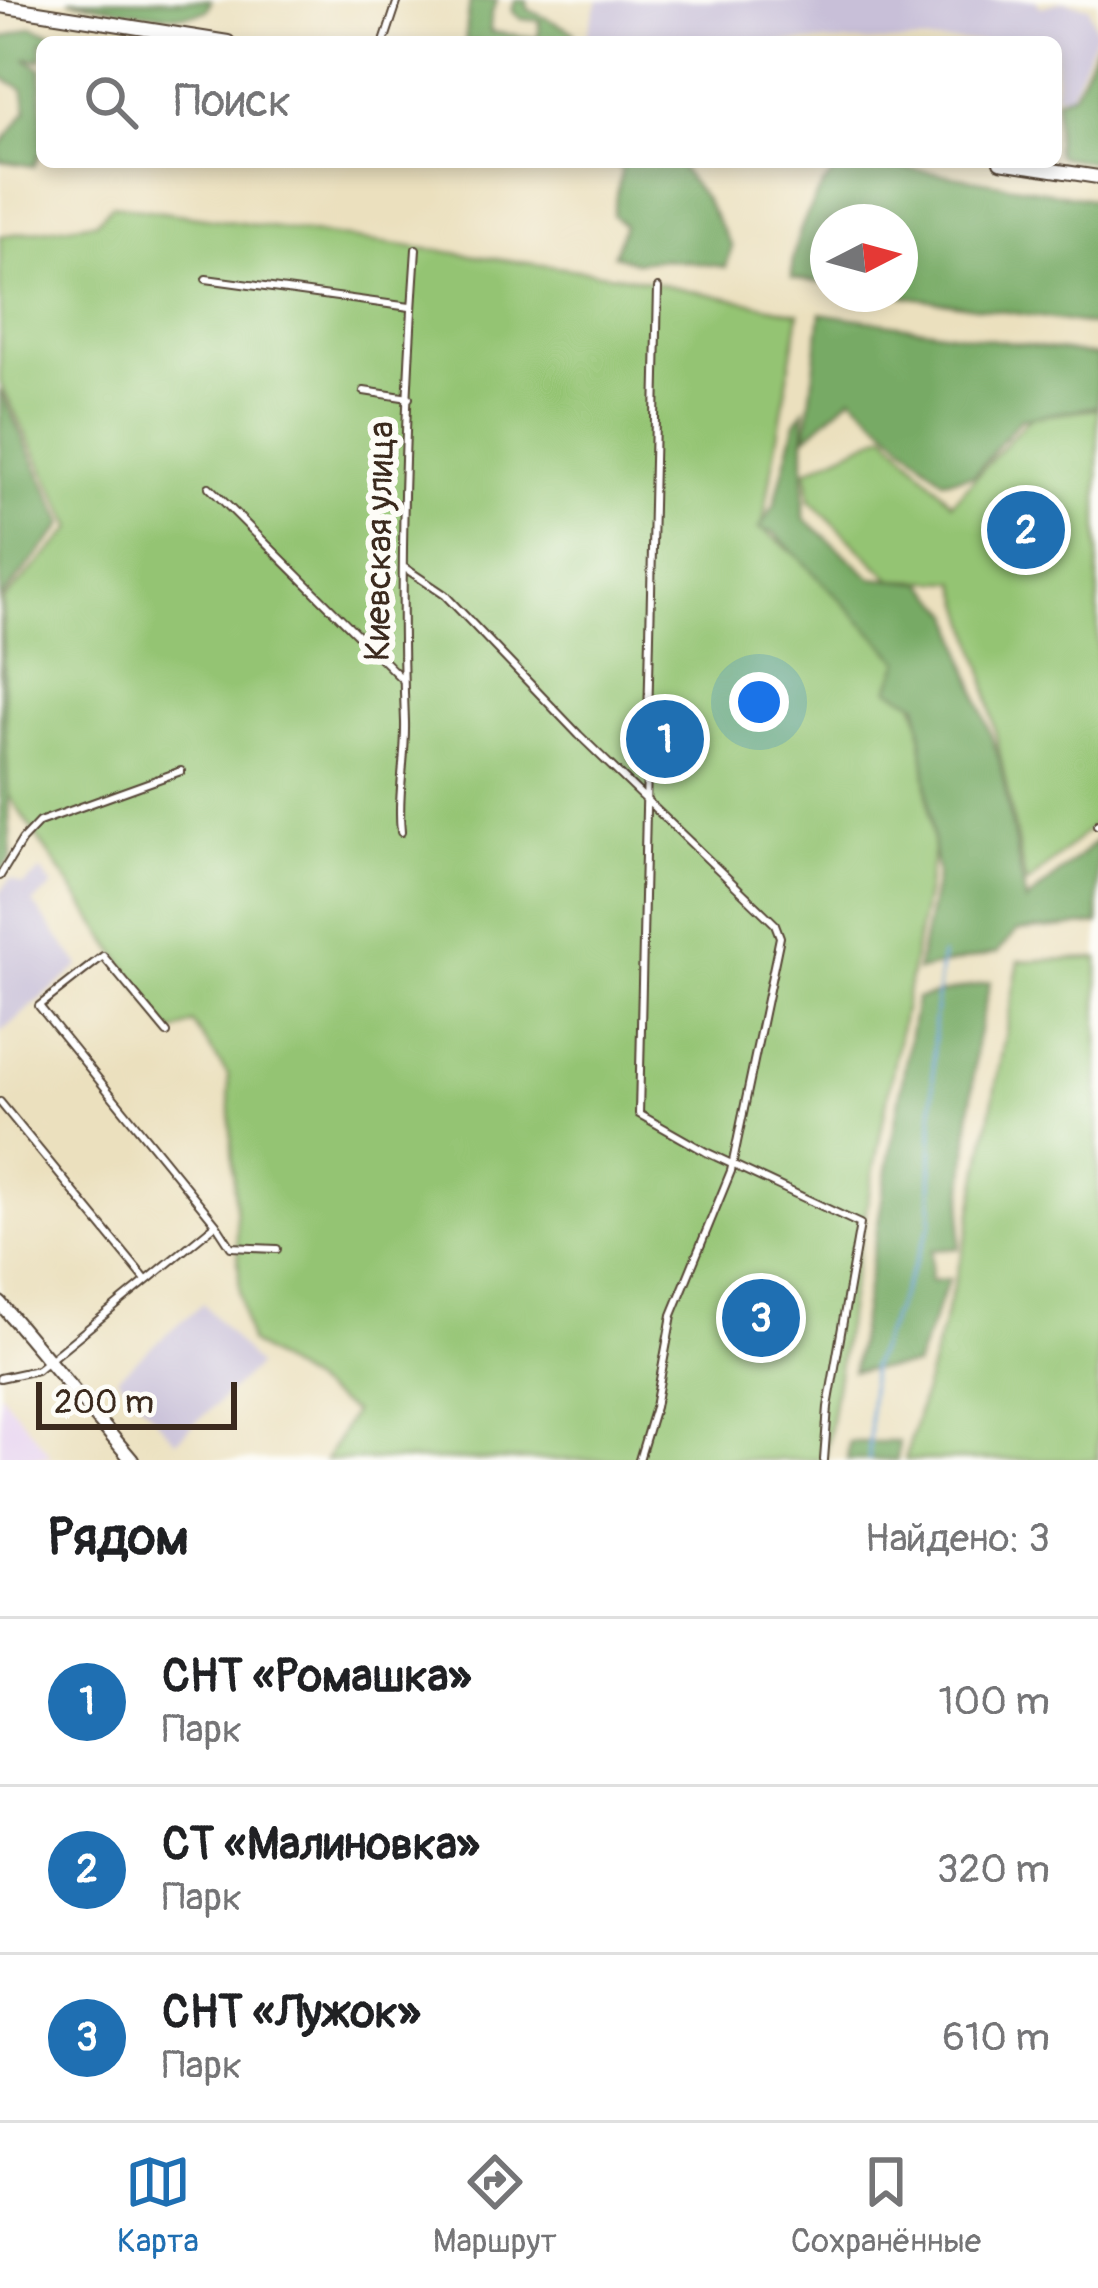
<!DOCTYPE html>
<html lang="ru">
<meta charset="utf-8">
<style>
:root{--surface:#fff;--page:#f2f2f2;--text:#202124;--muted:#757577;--line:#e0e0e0;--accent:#1f6fb2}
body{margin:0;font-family:Pangolin,sans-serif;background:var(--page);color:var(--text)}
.compass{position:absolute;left:810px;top:204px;width:108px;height:108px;border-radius:50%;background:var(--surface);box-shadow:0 6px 18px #0003;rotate:84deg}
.scale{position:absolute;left:36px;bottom:30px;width:201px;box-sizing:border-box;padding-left:12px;border:6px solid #3b2a1e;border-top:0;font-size:33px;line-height:42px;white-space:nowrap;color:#3b2a1e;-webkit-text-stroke:9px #fdfcf7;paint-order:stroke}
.you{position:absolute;left:759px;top:702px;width:42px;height:42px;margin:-30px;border:9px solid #fff;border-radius:50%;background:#1a73e8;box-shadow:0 0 0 18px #1a73e833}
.badge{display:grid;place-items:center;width:78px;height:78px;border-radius:50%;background:var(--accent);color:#fff;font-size:39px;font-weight:700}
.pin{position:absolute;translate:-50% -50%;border:6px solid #fff;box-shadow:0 3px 12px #0006}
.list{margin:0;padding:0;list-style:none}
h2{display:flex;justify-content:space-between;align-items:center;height:156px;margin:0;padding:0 48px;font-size:51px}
h2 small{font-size:39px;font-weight:400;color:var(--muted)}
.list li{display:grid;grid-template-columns:78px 1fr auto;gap:36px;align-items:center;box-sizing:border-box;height:168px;padding:0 48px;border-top:3px solid var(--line)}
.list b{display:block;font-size:45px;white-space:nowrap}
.list p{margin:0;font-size:39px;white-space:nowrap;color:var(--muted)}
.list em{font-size:39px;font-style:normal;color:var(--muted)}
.icon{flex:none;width:66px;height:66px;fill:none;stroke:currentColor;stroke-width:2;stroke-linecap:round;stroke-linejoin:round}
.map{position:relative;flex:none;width:1098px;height:1460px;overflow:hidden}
.search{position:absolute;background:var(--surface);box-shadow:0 6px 18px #0003;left:36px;right:36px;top:36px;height:132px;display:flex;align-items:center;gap:30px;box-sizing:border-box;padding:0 42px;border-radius:18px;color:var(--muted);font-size:45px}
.sheet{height:660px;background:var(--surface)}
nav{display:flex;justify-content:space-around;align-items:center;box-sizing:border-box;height:168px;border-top:3px solid var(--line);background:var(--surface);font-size:33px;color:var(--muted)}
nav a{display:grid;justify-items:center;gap:6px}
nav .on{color:var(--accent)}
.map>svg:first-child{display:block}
.built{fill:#e6d2f0}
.industrial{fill:#c8bfd8}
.green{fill:#94c473;stroke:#687748;stroke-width:3}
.forest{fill:#77aa65;stroke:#596a42;stroke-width:3}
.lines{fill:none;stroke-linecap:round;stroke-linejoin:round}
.stream{stroke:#649fd4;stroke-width:3}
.street-casing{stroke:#554536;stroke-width:10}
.highway-casing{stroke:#554536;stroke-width:16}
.street{stroke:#fff;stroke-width:6}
.highway{stroke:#fff;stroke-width:12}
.labels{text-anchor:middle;stroke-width:12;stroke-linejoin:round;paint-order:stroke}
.street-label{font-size:36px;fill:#3b2a1e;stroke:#fdfcf7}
</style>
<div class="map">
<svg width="1098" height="1460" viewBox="0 0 1098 1460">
<rect width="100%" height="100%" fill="#fdfcf7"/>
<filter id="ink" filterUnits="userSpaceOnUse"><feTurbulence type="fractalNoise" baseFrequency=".00833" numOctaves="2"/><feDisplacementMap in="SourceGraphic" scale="24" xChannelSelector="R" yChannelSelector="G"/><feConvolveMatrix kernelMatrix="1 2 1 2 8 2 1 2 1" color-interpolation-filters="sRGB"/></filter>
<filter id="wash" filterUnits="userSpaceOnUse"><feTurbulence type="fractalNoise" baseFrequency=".004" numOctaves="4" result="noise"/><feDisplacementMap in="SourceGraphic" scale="48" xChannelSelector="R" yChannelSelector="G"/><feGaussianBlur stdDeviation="2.7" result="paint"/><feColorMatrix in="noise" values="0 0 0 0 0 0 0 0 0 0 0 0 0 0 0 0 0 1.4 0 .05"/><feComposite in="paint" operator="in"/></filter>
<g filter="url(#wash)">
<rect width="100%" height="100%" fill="#ebe0be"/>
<path class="built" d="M0 1392 51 1456 0 1460Z"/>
<path class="industrial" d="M598 0H1035L1041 7 1063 1 1089 7 1097 32 1070 94 1056 95V42H585Z
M41 871 53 886 33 903 80 966 0 1033V893L10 879 23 885Z
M203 1303 257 1366 176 1441 117 1377Z"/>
<path class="green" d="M112 205 628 277 799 313 762 529 884 617 920 719 934 851 851 1290 825 1460H326L353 1412 249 1342 240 1294 228 1075 193 1023 171 1034 4 788 3 601 73 528 0 383V236L96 222Z
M1098 409V821L1026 885 983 670 957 582 892 580 810 500 807 470 886 433 952 503 1030 417Z
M1098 958V1460H905L968 1233 1019 961Z"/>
<path class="forest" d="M69 0H208L211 1 207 10C180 24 101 5 69 0Z
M470 0H497L491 14 490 32 538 38 540 21 521 19 512 11 515 0H527L528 9 574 32 571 42H465Z
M32 27 79 42H42V60L25 58 42 69V149L34 166 0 161V146L27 110 23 89 0 76V39Z
M1098 42V163L1060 157 1056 153V99L1074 93Z
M597 162H676L704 198 732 247 726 267 667 259 635 262 614 255 624 225 613 215 622 167Z
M846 162H870L1098 200V326L891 294H900V222H828V284L792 278C791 241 815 185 846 162Z
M821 313 1098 356V406L1020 419 974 475 943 480 852 396 806 437Z
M0 390 64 524 0 600 11 857 0 874Z
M804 410V518L872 578 924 583 953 614 966 663 1000 762 1026 902 1098 840V924L1017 931 997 953 917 971 937 874 918 704 889 689 900 661 775 533 759 529 774 506 796 421Z
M990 982 976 1044 959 1248 932 1250 930 1281 949 1279 915 1366 853 1371 916 999Z
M849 1442H899L897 1460H847Z"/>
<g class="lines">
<path class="stream" d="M869 1460 871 1367 931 1224 934 1022 942 955"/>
</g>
</g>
<g filter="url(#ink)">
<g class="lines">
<defs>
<path id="street" d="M384 42 398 0
M206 279 410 307
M658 288 639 1114 706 1152 860 1224 828 1407 824 1460
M364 391 409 398
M209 487 402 679
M405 568 445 595 579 735 775 924 780 937 731 1171 672 1315 655 1407 639 1460
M1097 825 1098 824
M401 832C397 795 406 759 405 722 399 566 405 406 416 249
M0 876 22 840 39 822 181 771
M167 1033 103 956 39 1006 216 1224
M0 1102 146 1280
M0 1378 37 1370 216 1224 231 1247 277 1249"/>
<path id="highway" d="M0 6 228 42
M1000 162 1098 177
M0 1303 132 1460"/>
</defs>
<use href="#street" class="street-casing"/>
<use href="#highway" class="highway-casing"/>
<use href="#street" class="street"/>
<use href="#highway" class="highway"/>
</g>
</g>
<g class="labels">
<g class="street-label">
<text transform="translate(378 541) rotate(-89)" y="13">Киевская улица</text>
</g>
</g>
</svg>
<svg class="compass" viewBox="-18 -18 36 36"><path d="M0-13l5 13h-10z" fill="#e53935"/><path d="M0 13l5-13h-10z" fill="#757577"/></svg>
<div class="scale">200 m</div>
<div class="you"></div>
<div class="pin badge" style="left:665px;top:739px">1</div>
<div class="pin badge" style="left:1026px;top:530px">2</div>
<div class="pin badge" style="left:761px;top:1318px">3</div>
<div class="search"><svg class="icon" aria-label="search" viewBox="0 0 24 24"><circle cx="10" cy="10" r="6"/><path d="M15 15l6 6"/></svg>Поиск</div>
</div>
<section class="sheet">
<h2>Рядом<small>Найдено: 3</small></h2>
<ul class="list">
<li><span class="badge">1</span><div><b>СНТ «Ромашка»</b><p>Парк</p></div><em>100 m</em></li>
<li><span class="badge">2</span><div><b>СТ «Малиновка»</b><p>Парк</p></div><em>320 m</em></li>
<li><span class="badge">3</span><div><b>СНТ «Лужок»</b><p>Парк</p></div><em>610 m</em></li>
</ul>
</section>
<nav>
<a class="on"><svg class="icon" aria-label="map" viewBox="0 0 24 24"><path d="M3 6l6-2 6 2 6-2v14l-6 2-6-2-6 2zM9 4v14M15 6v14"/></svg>Карта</a>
<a><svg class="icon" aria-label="directions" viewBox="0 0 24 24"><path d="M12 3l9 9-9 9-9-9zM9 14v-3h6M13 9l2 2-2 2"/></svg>Маршрут</a>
<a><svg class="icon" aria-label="saved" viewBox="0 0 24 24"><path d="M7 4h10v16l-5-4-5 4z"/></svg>Сохранённые</a>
</nav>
